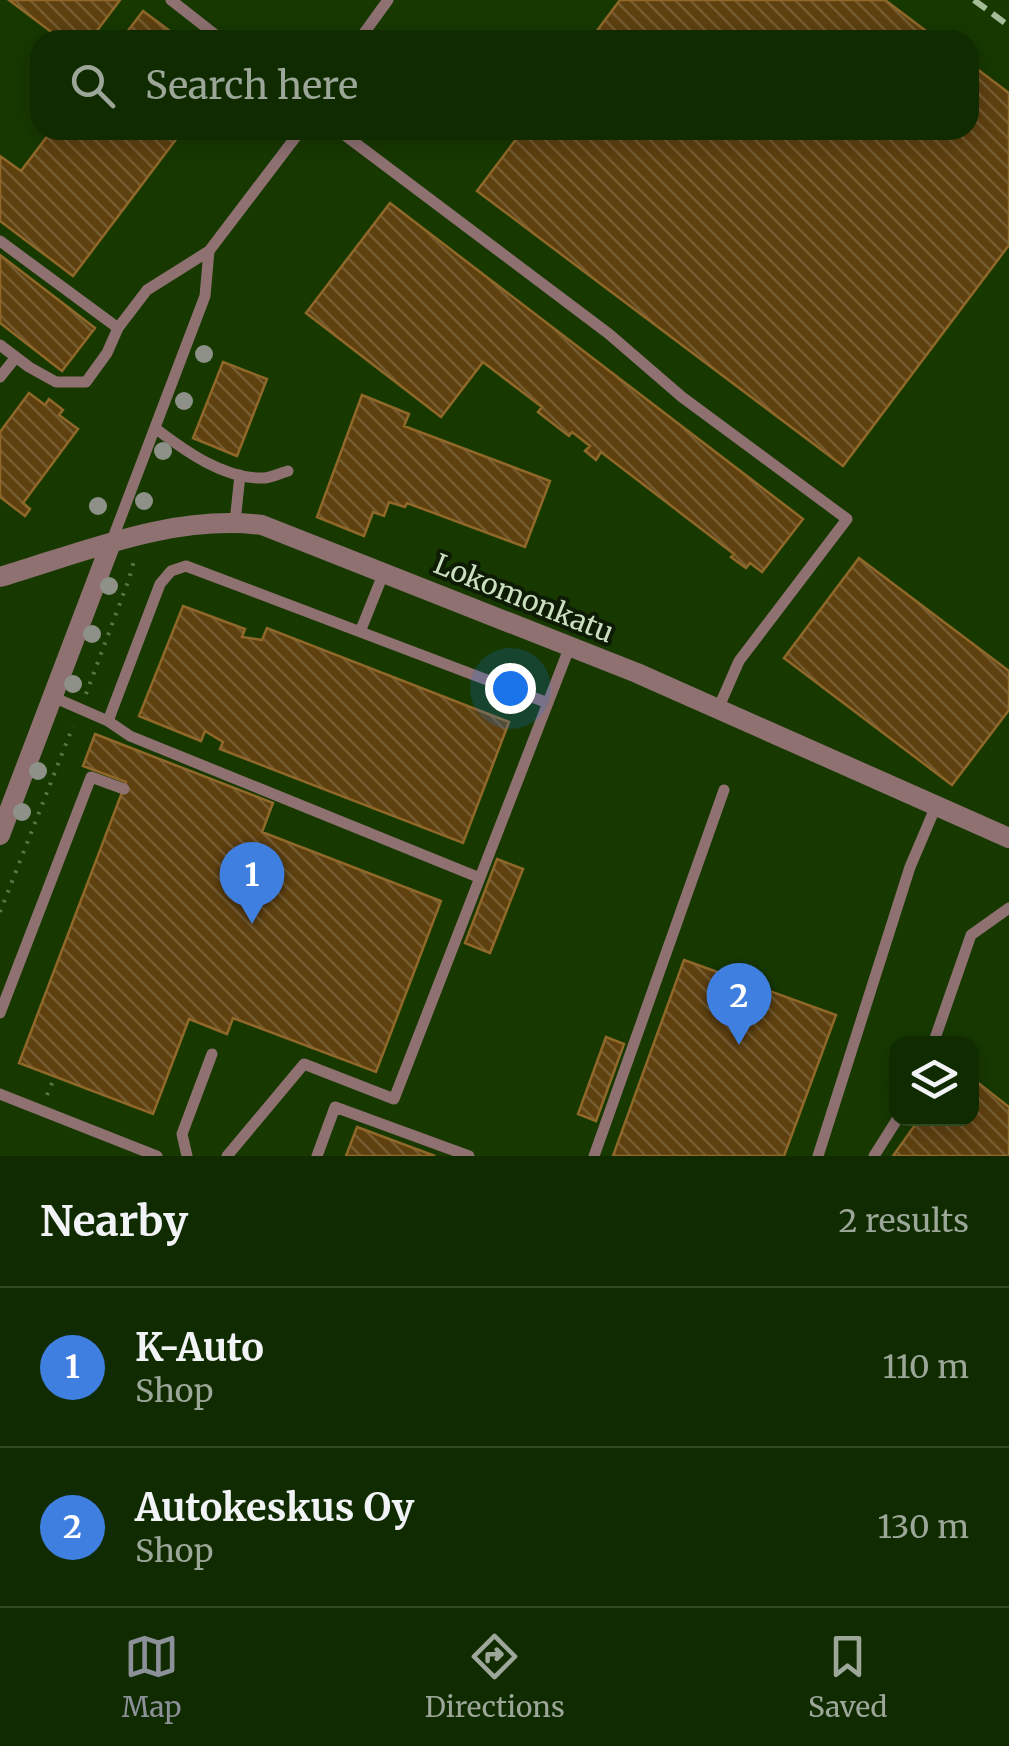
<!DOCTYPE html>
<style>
:root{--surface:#112b00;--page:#1e370f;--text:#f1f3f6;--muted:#9ca799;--line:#304722;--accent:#8c9099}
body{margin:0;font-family:Merriweather,serif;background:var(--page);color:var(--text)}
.controls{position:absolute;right:30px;bottom:30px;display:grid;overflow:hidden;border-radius:20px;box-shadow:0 5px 25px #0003}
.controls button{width:90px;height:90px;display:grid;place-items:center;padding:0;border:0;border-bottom:2px solid var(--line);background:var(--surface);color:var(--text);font:50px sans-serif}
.you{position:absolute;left:510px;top:688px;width:35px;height:35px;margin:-25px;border:8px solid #fff;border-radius:50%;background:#1a73e8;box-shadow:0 0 0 15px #1a73e833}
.badge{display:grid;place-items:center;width:65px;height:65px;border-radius:50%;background:var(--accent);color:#fff;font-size:32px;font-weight:700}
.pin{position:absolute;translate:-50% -82px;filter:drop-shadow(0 2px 5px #0008)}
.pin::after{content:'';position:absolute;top:52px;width:35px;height:30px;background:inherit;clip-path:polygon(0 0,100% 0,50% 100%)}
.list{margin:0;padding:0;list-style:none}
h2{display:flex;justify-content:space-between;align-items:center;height:130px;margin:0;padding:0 40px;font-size:42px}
h2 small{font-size:32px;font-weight:400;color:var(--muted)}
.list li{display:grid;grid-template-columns:65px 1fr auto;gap:30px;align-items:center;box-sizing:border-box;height:160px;padding:0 40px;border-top:2px solid var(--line)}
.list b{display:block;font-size:38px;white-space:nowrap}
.list p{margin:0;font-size:32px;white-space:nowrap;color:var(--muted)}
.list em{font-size:32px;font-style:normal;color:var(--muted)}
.icon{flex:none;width:55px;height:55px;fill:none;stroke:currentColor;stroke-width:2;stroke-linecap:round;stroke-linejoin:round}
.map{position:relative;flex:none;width:1009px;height:1156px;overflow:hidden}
.search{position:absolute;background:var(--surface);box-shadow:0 5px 25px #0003;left:30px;right:30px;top:30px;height:110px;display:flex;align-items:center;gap:25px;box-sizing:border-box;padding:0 35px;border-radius:30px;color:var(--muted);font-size:38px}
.sheet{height:450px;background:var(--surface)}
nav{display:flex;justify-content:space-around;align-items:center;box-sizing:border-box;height:140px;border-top:2px solid var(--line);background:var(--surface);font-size:28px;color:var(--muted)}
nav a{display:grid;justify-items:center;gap:5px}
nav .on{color:var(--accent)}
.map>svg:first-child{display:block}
.building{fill:url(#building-back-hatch);stroke:#90682a;stroke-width:2.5}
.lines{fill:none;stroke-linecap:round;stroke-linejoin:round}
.path{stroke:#597647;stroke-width:4;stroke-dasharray:2.5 8;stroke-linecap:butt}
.lane{stroke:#8f7172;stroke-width:11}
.street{stroke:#8f7172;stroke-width:20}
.rail{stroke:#a4bc97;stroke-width:6;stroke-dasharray:15 8;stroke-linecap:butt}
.tree{fill:#8d9188}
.labels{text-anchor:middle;stroke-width:8;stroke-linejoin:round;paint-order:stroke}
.street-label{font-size:28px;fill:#cadfc0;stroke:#0e1c06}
</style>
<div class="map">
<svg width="1009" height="1156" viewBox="0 0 1009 1156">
<defs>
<pattern id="building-back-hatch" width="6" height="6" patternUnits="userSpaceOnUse" patternTransform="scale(2.5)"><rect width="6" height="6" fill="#5f4110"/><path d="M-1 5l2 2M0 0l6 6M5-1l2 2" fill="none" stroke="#755c31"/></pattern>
</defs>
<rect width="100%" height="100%" fill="#173900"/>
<path class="building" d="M9 0H120L90 40H62Z
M620 0H885L938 40H590Z
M143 11 182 40H121Z
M969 63 1009 93V245L843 466 477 191 523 130H969Z
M52 130H183L73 276 0 221V156L21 171Z
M390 203 803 519 762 572 750 563 746 568 731 557 734 554 601 452 596 460 585 451 590 446 572 432 569 436 538 412 542 407 483 362 441 417 306 313Z
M0 255 95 328 62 371 0 323Z
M223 362 267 379 237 456 193 438Z
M29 393 45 405 49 399 63 410 59 415 78 429 23 503 30 509 25 516 0 497V432Z
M362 395 409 414 404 426 550 481 525 547 407 503 405 507 389 502 384 516 373 512 364 536 317 517Z
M859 558 1009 671V710L952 785 784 658Z
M183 606 245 629 242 637 262 640 267 628 509 722 463 843 220 749 223 742 205 731 201 741 139 716Z
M95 734 273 803 262 832 441 901 376 1072 233 1018 227 1034 189 1019 153 1114 19 1063 126 782 83 766Z
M497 859 523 869 490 953 465 943Z
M684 960 836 1015 784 1156H613Z
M606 1037 624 1044 596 1121 578 1114Z
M972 1078 1009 1107V1156H893L920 1118H972Z
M357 1127 435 1156H346Z"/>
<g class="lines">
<path class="path" d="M86 694 129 579 135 557
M0 912 73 726
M47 1095 55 1076"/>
<path class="lane" d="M171 0 222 40
M359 40 388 0
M338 130 609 334 682 397 847 519 739 661 718 709
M0 241 118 328
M0 345 29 367 56 382H86L107 353 118 328 147 290 209 251 301 130
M0 377 16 357
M155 428C185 451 225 480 265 478 272 477 281 473 288 471
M235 522 240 475
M111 543 205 296 209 251
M360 632 384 572
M53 697 108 721 160 584 171 571 186 566 548 703
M108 721 130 736 480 878
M0 1013 91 777 124 789
M933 1044 971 935 1009 908
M0 1094 157 1156
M187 1156 182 1134 212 1054
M227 1156 304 1064 394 1099 570 646
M317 1156 335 1107 469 1156
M594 1156 724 790
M818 1156 910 867 936 806
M874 1156 898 1118"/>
<path class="street" d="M0 577C84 552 173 514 262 525L637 673 1009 838
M0 835 111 543"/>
<path class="rail" d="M974 0 1009 26"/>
</g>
<g class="tree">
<circle cx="204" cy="354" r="9"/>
<circle cx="184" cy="401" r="9"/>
<circle cx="163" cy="451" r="9"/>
<circle cx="144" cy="501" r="9"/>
<circle cx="98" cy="506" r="9"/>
<circle cx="109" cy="586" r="9"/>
<circle cx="92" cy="634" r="9"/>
<circle cx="73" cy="684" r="9"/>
<circle cx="38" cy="771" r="9"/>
<circle cx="22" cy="812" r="9"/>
</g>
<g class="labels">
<g class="street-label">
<text transform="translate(524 598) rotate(22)" y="10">Lokomonkatu</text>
</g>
</g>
</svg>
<div class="controls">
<button><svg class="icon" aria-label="layers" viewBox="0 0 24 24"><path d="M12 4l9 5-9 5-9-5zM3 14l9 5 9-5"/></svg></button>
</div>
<div class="you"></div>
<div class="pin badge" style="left:252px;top:924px;background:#3f7fe0">1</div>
<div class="pin badge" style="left:739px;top:1045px;background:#3f7fe0">2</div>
<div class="search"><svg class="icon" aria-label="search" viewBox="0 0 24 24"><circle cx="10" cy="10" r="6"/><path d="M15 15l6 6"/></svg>Search here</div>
</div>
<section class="sheet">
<h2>Nearby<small>2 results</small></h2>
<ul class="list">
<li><span class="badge" style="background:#3f7fe0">1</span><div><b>K-Auto</b><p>Shop</p></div><em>110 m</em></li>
<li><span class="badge" style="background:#3f7fe0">2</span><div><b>Autokeskus Oy</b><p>Shop</p></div><em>130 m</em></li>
</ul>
</section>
<nav>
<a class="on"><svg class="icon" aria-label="map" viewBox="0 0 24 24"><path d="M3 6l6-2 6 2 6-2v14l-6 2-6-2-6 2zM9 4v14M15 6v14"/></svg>Map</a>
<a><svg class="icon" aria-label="directions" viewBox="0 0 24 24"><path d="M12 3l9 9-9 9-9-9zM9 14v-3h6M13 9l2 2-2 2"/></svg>Directions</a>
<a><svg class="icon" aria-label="saved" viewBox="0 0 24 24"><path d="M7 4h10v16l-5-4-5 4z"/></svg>Saved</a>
</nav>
